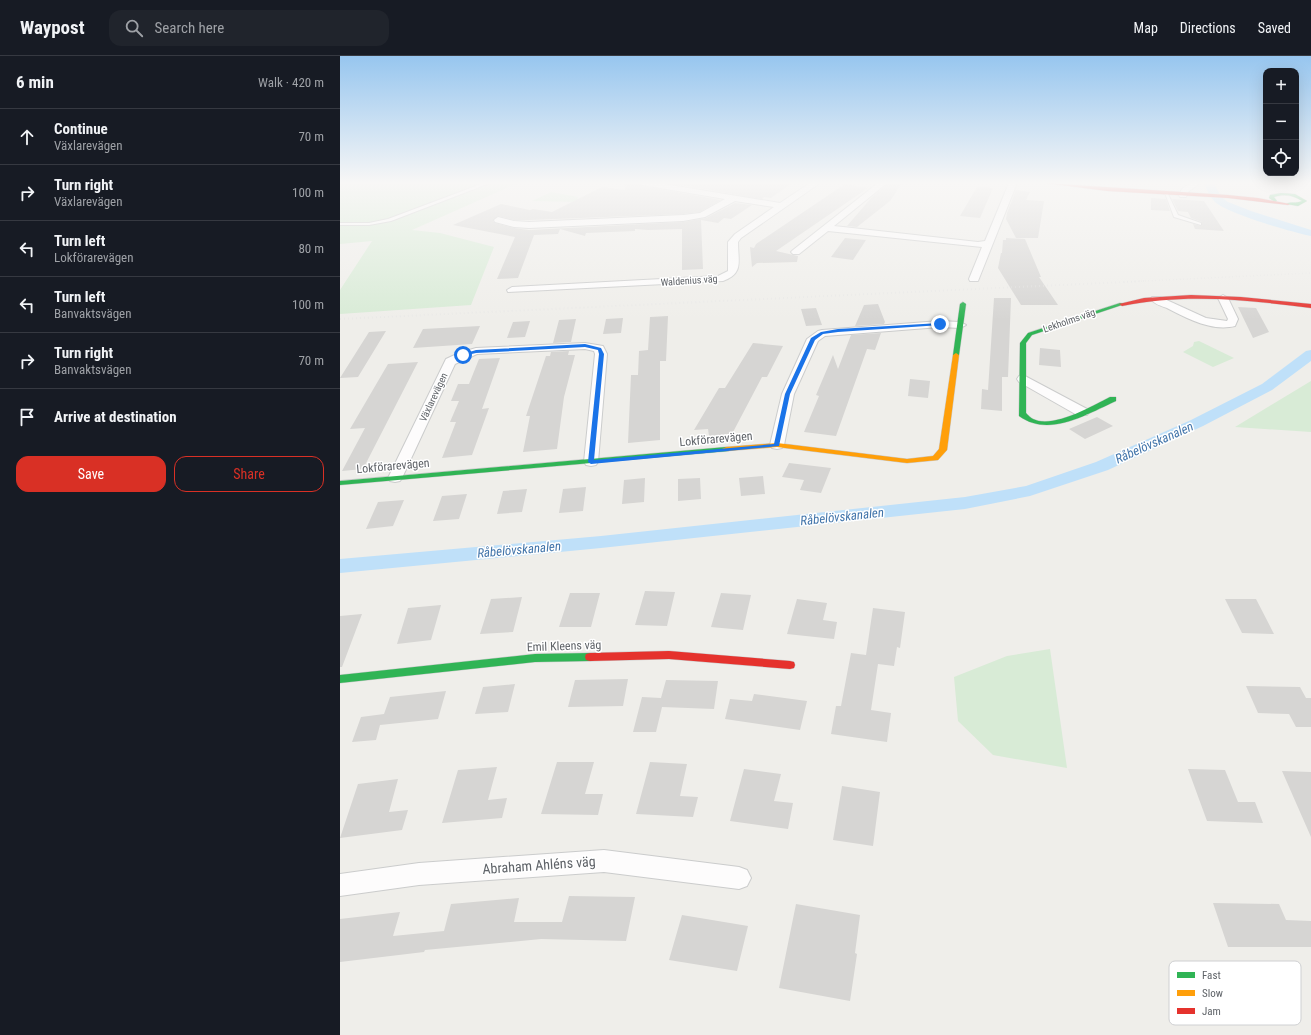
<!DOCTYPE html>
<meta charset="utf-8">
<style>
:root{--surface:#171b24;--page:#20242c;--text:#f1f3f6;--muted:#9ea1a6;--line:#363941;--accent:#d93025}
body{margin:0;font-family:"Roboto Condensed",sans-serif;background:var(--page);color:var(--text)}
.controls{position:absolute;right:12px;top:12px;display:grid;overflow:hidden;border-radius:8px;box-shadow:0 4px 16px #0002}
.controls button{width:36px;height:36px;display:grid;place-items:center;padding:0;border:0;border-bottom:1px solid var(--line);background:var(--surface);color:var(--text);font:20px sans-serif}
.stop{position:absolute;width:12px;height:12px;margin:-9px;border:3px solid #1a73e8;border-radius:50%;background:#fff}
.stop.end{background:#1a73e8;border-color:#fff;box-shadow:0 1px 4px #0008}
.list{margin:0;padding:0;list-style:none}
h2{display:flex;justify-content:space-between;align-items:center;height:52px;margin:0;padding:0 16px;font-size:17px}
h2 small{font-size:13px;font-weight:400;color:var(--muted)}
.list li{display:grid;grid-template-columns:26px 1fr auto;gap:12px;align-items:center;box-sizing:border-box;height:56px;padding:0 16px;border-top:1px solid var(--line)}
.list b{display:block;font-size:15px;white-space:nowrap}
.list p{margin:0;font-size:13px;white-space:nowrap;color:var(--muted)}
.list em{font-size:13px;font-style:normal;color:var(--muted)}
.actions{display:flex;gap:8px;padding:12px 16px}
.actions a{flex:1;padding:9px 0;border:1px solid var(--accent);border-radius:12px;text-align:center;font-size:14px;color:var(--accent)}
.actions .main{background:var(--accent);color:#fff}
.icon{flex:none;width:22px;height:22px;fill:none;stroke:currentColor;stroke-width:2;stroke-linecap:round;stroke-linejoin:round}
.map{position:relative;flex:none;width:971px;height:979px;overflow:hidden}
header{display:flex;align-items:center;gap:24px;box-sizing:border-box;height:56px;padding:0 20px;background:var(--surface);border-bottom:1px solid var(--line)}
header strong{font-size:19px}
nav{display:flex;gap:22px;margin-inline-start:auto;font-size:14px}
.search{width:280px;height:36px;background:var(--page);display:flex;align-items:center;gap:10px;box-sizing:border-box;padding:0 14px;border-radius:12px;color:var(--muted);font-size:15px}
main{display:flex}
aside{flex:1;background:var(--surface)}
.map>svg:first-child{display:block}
.green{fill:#d8ebd6}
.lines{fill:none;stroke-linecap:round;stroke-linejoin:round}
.canal{fill:#bfe0f9;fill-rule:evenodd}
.building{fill:#d6d5d3}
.lane-casing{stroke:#cbcccc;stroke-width:2}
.street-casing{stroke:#cbcccc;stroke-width:2}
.fast-casing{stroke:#cacacb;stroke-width:1}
.slow-casing{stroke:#cacacb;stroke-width:1}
.jam-casing{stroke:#cacacb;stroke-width:1}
.lane{fill:#fdfcfc;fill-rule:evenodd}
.street{fill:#fdfcfc;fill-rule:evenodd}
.fast{fill:#30b455;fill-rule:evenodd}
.slow{fill:#ff9f0a;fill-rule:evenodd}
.jam{fill:#e5322d;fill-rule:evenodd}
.rail-far1{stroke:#e4e4e4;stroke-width:1.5;stroke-dasharray:0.5 3;stroke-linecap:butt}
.rail{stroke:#e4e4e4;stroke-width:2;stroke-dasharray:0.5 3.5;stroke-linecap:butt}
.route{fill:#1a73e8}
.labels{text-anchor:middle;stroke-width:3;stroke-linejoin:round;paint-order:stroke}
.far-street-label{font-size:10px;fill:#5f6368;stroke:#fff}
.street-label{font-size:12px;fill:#5f6368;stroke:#fff}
.water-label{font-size:13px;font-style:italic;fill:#4174aa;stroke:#fff}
.near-street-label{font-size:14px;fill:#5f6368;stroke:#fff}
.key{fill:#fff;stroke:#cfd0d2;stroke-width:1}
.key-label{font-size:11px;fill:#5f6368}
</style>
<header>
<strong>Waypost</strong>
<div class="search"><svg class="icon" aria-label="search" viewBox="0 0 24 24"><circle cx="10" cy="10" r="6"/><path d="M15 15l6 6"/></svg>Search here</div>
<nav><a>Map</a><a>Directions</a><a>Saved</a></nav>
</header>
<main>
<aside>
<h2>6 min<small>Walk · 420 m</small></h2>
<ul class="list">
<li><svg class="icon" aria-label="ahead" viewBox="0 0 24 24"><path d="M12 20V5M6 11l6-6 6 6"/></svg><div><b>Continue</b><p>Växlarevägen</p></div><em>70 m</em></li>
<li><svg class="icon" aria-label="right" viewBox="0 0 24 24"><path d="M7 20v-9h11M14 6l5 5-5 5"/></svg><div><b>Turn right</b><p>Växlarevägen</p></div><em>100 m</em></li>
<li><svg class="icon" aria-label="left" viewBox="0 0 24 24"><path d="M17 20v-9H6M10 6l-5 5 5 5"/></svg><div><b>Turn left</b><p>Lokförarevägen</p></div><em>80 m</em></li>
<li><svg class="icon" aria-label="left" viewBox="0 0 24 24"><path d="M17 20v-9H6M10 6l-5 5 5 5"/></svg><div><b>Turn left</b><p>Banvaktsvägen</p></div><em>100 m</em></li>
<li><svg class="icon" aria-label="right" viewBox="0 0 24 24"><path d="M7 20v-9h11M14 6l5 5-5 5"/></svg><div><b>Turn right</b><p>Banvaktsvägen</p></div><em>70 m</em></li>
<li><svg class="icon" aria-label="arrive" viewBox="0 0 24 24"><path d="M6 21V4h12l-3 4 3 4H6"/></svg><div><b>Arrive at destination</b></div></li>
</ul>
<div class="actions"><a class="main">Save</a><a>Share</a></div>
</aside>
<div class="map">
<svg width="971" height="979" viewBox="0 0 971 979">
<rect width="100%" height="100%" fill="#efeeea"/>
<path class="green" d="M0 127H178L72 174 100 177 154 191 131 249 0 258V234L32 185 0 188Z
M211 136 238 141 236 146 192 145Z
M859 285 894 302 873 311 843 296 853 290 854 286Z
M971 325V376L895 371Z
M710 593 727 712 653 699 618 665 614 621 667 600Z"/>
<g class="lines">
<path class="canal" d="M864 127H874L881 141 888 146 911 155 971 174V180C949 175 891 159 875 146 870 141 867 134 864 127Z
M971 294V305L932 334 863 370 768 414 690 440 625 453 261 492 0 517V503L261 480 625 441 686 430 756 406 851 364 922 328 966 295Z"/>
</g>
<path class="building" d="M286 127H297L302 130 381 144 360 156 343 158 189 164H174L158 160 153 165 155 167 174 172 189 174 343 166 366 162 395 147 412 149 391 163 384 162 378 167 361 164 363 213 342 214V173L308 174 295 173V175L246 177 245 180 220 173 218 178 194 179 178 222 157 223 175 181 113 169 161 148 190 154 193 153 212 156 262 131 285 134Z
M329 127H452L431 142 424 141 422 143Z
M548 127H562L550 145 517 171 507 170 532 141Z
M505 128 528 132 436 195 458 200 457 206 417 207 412 211 410 191 414 192 416 188Z
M637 131 653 132 640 162 620 160Z
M676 134 690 136 686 144 704 145 698 182H676L666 163 667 157Z
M811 142 826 143 830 155 811 154Z
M832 143 864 145 884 175 855 173 853 168 862 170V166L851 162 848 156 838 155Z
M505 182 526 184 513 204 491 201Z
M666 182 685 183 701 221H699L718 249H681L658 212 661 197H662L663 184H666Z
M654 242H671L668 321H662V355L641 353 642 333 648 334Z
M538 248 545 266 544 268 515 270 524 249Z
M898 251 916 252 929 276 913 282Z
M476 252 482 269 466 270 461 253Z
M328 260 326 305H320V384L288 387 291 319H298L299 295 308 294 310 261Z
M283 262 281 277 263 278 266 263Z
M236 263 231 286 213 287 219 264Z
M190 265 185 281 167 282 173 266Z
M140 270 132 288 73 292 83 273Z
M46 275 18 321 0 322 29 276Z
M541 277 535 294 527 293 496 380 464 376 479 340 476 339 493 299 498 313 511 279Z
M413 287 443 290 427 321H422L392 378 369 380 368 373 354 374 379 332H385Z
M700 292 720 294 721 311 699 309Z
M229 295 228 299H235L224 341 217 393 183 396 190 360H186L206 300H210L211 296Z
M160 302 142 353 149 352 132 399 102 402 116 366H110L119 345H111L118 328H129L139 303Z
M78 306 23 413 2 415 25 372 10 373 48 308Z
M570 323 590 325 588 342 568 340Z
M757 361 773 370 745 383 729 373Z
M449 407 491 412 481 437 460 434 464 424 442 421Z
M423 420 425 438 401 440 399 422Z
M305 422 304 446 282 448 284 424Z
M360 422 361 443 338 445V423Z
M246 431 243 455 219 457 223 433Z
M187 433 182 456 157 458 163 435Z
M127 438 119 463 93 465 102 440Z
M64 444 53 470 26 473 38 446Z
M305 535 335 536 327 570 295 569Z
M230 537H260L251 571H219Z
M381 537 411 539 403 574 371 571Z
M182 541 173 576 140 578 151 543Z
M457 543 487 547 483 564 497 566 494 583 447 578Z
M885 543H916L934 578 902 577Z
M101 549 91 584 57 588 68 552Z
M533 552 565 556 560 592 557 591 554 610 538 608 531 654 551 657 547 686 491 678 496 650H501L511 597 526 599Z
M22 558 2 611H0V560Z
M288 623 283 650 228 651 235 624Z
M326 624 378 625 374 653 322 651 316 676H293L302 641 321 642Z
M175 628 168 656 135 658 143 631Z
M906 630 960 631 966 642H971V671H956L949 658 918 657Z
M106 635 98 663 40 669 36 684 12 686 21 661 44 658 50 641Z
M414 638 467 645 460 674 385 663 390 643 412 645Z
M217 706H254L245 738H263L258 759 201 758Z
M310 706 347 708 340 740 358 741 353 761 296 758Z
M157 711 148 744 167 742 162 762 102 767 118 714Z
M404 713 441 718 434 745 453 747 448 773 390 765Z
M848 713 885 714 898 746H915L923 767 867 765Z
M942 715 971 716V781Z
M58 723 49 756 68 754 62 774 0 782 18 728Z
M502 730 540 736 533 790 493 784Z
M229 840 295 841 286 885 201 883 85 894 84 896 0 906V863L60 856 53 880 104 875 111 848 179 842 174 866H222Z
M873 847 939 848 946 864 971 865V891H888Z
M456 848 520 859 515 897 517 898 510 945 439 932Z
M342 859 408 870 397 915 329 904Z"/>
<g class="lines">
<defs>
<path id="lane" d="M144 127H150L51 165 29 169H0V167H29L48 163Z
M825 137 828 138 838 159 861 167V169L834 161Z"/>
<path id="street" d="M298 127H318L440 147 470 127H480L401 182 398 186C398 206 404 217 383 225L168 236 167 234 172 231 378 220 388 215V186L395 178 434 151 395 145 365 161 343 165 189 172 174 171 155 166 154 164 158 161 174 165 189 166 343 159 360 157 385 143 302 129Z
M538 127H547L494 170 638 186 645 185 669 127H677L638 225H630L629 223 642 191 488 175 459 198H453L451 196 453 194Z
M851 127H860L848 136 846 141H840L839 139 842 133Z
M883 239 888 242 898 263 895 270C872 276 846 262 827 252 821 250 814 248 811 243L812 241H820L866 262 887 265 888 263 878 242Z
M600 265 620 266 626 269 620 272 600 271 485 280 478 285 454 338 444 389 442 392 437 393 432 392 430 389 442 338 467 283 478 275 482 274Z
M245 287 263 290 267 298 258 406 256 409 251 410 246 409 244 406 255 298 254 295 245 293 137 298 115 308 62 422 60 425 55 426 50 425 48 422 106 303 119 297 136 292Z
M683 319 747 353 749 356 747 359H737L679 326 677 323 679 320Z
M264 794 399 811 407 814 411 822 407 830 399 833 264 816 79 829 0 840V818L79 807Z"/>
<path id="fast" d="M941 137 955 138 967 145 958 150 946 148C950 145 956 148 962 145 953 139 944 138 934 141L937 145 935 146 929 142 930 139Z
M623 246 626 248 619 299 616 301 613 299 620 248Z
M780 247 785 248 692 279 686 287V357C688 359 691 362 693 363 713 373 752 350 770 341H776V345C747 358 709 382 679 360L680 287 688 277Z
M386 391H389L390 393 389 395 0 429V425Z
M250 597 254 598 255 601 254 604 250 605 195 606 0 627V619L195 598Z"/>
<path id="slow" d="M616 297 619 299 607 394 598 404 567 407 437 391 386 395 382 393 386 391 437 387 567 403 593 400 599 393 613 299Z"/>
<path id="jam" d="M705 127 888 139 918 142 950 148 948 149 888 142 767 135Z
M851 239 901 241 971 248V252C908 244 845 237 782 250L779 248 804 242Z
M329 595 450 605 454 606 455 609 454 612 450 613 329 603 250 605 246 604 245 601 246 598 250 597Z"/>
</defs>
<use href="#lane" class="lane-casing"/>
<use href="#street" class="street-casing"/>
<use href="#fast" class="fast-casing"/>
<use href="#slow" class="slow-casing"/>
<use href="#jam" class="jam-casing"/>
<use href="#lane" class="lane"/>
<use href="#street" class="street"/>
<use href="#fast" class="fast"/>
<use href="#slow" class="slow"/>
<use href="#jam" class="jam"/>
<path class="rail-far1" d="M784 226 971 217"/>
<path class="rail" d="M0 263 805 225"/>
</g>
<linearGradient id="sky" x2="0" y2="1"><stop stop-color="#97c6ef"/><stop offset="0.48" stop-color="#f8f7f6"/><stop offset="1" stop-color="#f8f7f6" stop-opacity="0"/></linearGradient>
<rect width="971" height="264" fill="url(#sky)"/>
<path class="route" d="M600 267 601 269 498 276 483 278 475 284 450 338 439 390 251 408 248 406 259 298 258 294 245 291 136 297 123 300 120 299 136 294 245 288 261 292 264 298 254 404 434 388 445 338 471 282 481 276 498 273Z"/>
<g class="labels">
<g class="far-street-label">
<text transform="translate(349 224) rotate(-4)" y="4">Waldenius väg</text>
<text transform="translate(729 264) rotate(-19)" y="4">Lekholms väg</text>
<text transform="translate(93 341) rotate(-65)" y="4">Växlarevägen</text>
</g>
<g class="street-label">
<text transform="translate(376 383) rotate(-5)" y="4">Lokförarevägen</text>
<text transform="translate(53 410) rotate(-5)" y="4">Lokförarevägen</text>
<text transform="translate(224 590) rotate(-2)" y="4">Emil Kleens väg</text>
</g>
<g class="water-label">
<text transform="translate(814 386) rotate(-24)" y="5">Råbelövskanalen</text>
<text transform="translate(502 460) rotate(-6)" y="5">Råbelövskanalen</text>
<text transform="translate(179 493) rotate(-5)" y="5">Råbelövskanalen</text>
</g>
<g class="near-street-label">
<text transform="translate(199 809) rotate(-4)" y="5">Abraham Ahléns väg</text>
</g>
</g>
<rect x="829" y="905" width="132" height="64" rx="6" class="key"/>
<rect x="837" y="916" width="18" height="6" fill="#30b455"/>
<rect x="837" y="934" width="18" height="6" fill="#ff9f0a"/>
<rect x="837" y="952" width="18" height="6" fill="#e5322d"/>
<g class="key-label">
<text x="862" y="923">Fast</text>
<text x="862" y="941">Slow</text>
<text x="862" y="959">Jam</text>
</g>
</svg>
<div class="controls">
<button>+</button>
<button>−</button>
<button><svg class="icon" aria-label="locate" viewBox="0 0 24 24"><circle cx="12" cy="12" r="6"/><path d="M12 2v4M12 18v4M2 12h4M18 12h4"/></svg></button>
</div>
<div class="stop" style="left:123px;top:299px"></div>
<div class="stop end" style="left:600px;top:268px"></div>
</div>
</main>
